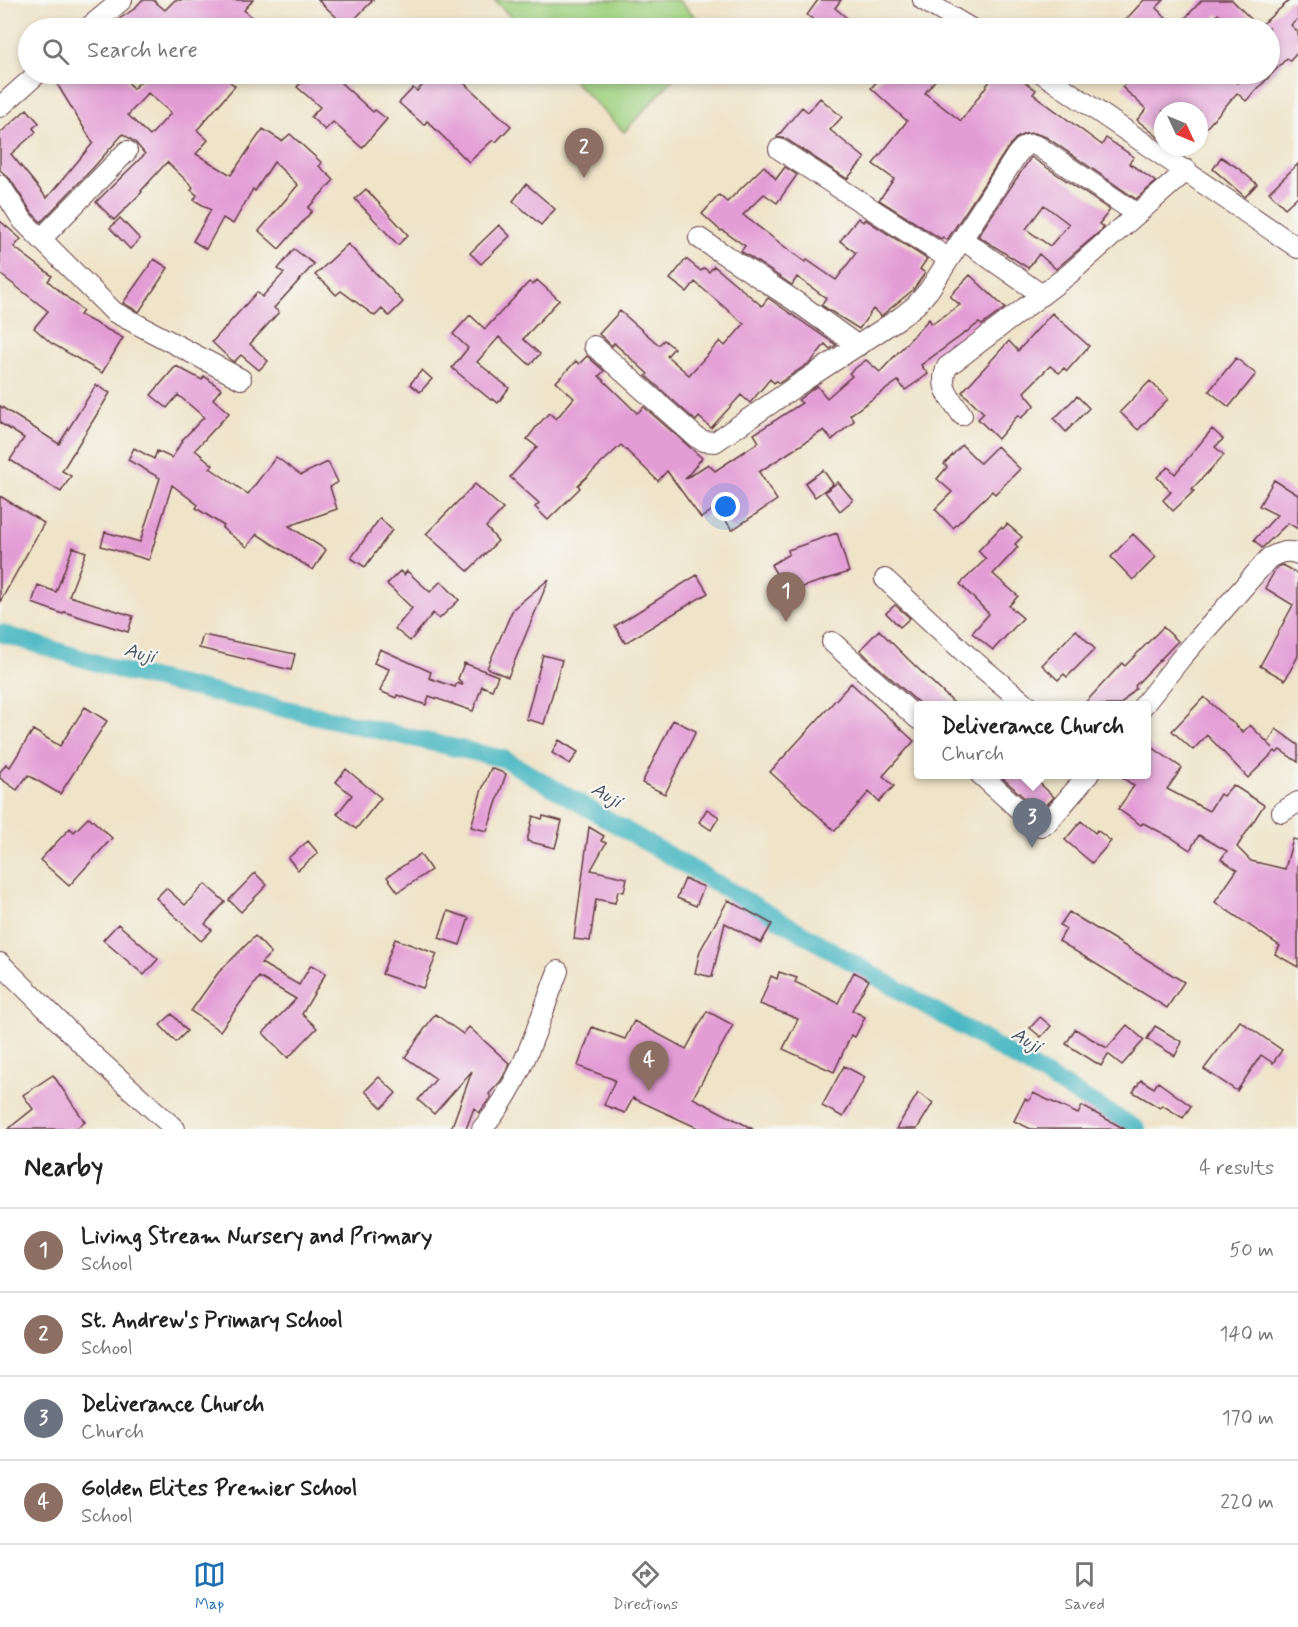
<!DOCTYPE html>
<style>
:root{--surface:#fff;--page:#f2f2f2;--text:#222;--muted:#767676;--line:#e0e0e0;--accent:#1f6fb2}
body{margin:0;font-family:Mynerve,sans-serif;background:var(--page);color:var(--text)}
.compass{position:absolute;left:1154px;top:102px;width:54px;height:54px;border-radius:50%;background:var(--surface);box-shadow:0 3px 9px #0003;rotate:134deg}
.you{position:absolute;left:726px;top:507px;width:21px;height:21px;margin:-15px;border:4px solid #fff;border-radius:50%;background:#1a73e8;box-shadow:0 0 0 9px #1a73e833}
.badge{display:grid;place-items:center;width:39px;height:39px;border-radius:50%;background:var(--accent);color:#fff;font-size:20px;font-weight:700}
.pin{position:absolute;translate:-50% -50px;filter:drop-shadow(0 2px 3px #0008)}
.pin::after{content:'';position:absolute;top:32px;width:21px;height:18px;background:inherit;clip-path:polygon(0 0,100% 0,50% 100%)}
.popup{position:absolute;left:914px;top:701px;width:237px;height:78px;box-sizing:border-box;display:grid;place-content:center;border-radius:6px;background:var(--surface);filter:drop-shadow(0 2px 4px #0005);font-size:20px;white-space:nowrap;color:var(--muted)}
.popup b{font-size:22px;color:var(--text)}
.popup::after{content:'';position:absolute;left:50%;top:100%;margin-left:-12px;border:12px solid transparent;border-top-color:var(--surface)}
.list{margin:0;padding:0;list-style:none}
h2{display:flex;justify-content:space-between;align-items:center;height:78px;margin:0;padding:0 24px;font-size:26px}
h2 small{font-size:20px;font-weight:400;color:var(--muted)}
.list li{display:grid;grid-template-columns:39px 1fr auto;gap:18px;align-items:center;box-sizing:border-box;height:84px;padding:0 24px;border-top:2px solid var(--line)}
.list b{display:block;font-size:22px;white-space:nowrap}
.list p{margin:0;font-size:20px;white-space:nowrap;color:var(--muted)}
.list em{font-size:20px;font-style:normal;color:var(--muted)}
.icon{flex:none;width:33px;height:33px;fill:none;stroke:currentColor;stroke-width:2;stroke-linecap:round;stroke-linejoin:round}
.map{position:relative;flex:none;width:1298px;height:1129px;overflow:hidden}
.search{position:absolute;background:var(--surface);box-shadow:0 3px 9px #0003;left:18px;right:18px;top:18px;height:66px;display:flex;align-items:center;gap:15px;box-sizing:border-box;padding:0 21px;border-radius:33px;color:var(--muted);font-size:22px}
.sheet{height:414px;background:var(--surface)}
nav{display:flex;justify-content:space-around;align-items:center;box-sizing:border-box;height:84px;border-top:2px solid var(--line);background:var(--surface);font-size:16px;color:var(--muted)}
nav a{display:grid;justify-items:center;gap:3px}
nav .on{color:var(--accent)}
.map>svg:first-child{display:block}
.green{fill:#a0d281;stroke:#757856;stroke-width:1.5}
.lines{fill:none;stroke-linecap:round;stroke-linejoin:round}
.canal{stroke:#48b7c2;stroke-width:18}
.building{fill:#e39dd5;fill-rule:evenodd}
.minor-casing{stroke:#633c43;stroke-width:22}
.minor{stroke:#fff;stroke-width:20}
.labels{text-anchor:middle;stroke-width:4.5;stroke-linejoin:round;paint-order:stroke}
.water-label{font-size:20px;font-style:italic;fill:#495460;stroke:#f6f6f2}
</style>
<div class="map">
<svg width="1298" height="1129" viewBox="0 0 1298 1129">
<rect width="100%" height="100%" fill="#f6f6f2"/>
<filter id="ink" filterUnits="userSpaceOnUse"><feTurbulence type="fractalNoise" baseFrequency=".0167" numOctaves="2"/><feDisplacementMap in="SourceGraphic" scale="12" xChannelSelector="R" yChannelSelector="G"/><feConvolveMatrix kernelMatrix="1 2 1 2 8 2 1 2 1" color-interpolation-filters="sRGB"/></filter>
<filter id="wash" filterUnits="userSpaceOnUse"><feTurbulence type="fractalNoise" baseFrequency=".008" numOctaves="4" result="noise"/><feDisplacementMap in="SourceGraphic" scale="24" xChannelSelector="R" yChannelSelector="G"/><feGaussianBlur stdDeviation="1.35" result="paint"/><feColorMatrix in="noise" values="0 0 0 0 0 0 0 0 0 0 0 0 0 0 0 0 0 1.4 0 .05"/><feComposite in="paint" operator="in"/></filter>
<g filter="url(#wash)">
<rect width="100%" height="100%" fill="#efe3c8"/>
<path class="green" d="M494 0H678L707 28H522Z
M567 74H678L624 132Z"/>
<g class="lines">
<path class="canal" d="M0 633 129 673 504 759 1137 1129"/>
</g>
<g id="blocks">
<path class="building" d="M142 0H153L165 10 175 0H253L244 10 256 21 250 28H106L134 9Z
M318 0H373L347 27Z
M818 0H841L835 8 859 28H825L807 15Z
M1144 0H1164L1156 8 1176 28 1202 0H1232L1259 27 1290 0H1298V19L1291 25 1298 32V52L1290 61 1287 58 1246 101 1237 93 1199 136V111H1163V141L1137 120 1146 109 1122 87 1135 74H1227L1237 83 1247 74H1269V28H1233L1218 14 1204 28H1118Z
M51 74H123L133 89 148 74H221L235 86 197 130 208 140 196 154 231 175 263 129 282 141 290 134 322 163 319 166 334 180 308 208 312 211 279 249 259 231 298 185 274 162 255 191 253 189 233 224 223 218 206 249 193 241 211 210 194 200 197 195 191 190 193 187 167 162 141 191 142 192 114 220 96 202 145 154 135 142 123 134 92 169 41 222 32 213 10 179 0 170V133L27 109 39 123 33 128 36 132 11 154 47 198 93 143ZM148 93 171 113 150 136 128 115Z
M309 74H331L373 112 375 110 387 119 362 148 333 122 325 130 311 117 320 107 297 87Z
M433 74H454L511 126 496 142 493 140 469 162 427 121 424 125 399 103 413 88 417 91Z
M884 74H940L925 93 961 121 995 74H1013L1036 90 1033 94 1102 145 1106 138 1134 157 1129 163 1156 182 1136 199 1046 137 1034 133 1024 134 1015 139 1007 149 947 240 943 237 941 239 879 200 894 179 873 164 907 121 871 88Z
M820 98 842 117 830 130 865 158 847 179 786 139 777 137 802 107 808 112Z
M1031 157 1110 210 1099 224 1104 228 1056 269 1039 254 1028 268 978 236ZM1044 205 1069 224 1050 246 1026 229Z
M1221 157 1238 168 1257 184 1245 197 1213 169Z
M1298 164V196L1285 208 1269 192Z
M764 166 776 179 785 167 797 175 777 203 764 194 743 215 805 262 807 260 836 280 856 253 840 241 858 218 863 222 865 219 927 259 920 269 925 273 913 290 881 316 873 309 859 329 821 305 826 298 797 277 792 285 741 251 745 246 722 230 721 231 702 214 719 195 727 202Z
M526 184 555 209 541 225 513 201Z
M366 189 408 235 398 245 355 199Z
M120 218 140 239 130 249 110 228Z
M0 221 21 239 14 247 52 276 48 281 83 311 80 315 123 338 102 373 51 343 34 328 48 311 0 274Z
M499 225 510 236 481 264 470 253Z
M348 244 403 302 389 316 382 309 375 316 341 291 336 295 327 285 315 275Z
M294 249 314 264 274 308 279 312 250 344 268 361 259 370 241 355 234 362 232 361 212 342 257 292 262 297 284 273 278 269Z
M154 259 168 268 139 312 123 303Z
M686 259 701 271 704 268 709 272 714 266 762 306 768 298 836 345 830 349 825 344 812 361 779 383 776 381 774 383 770 379 750 403 741 395 711 428 699 417 696 421 646 376 648 374 614 343 612 346 599 334 620 311 659 345 664 340 674 348 667 356 689 375 720 341 725 346 744 324 695 282 687 292 670 279Z
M970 275 1005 308 982 325 979 323 921 365 928 374 917 382 905 390 898 381 850 415 854 421 832 440 824 430 759 472 777 500 732 530 717 507 701 518 667 471 658 481 621 445 578 485 580 488 548 520 535 507 539 503 510 477 537 447 527 439 537 426 549 413 556 419 574 398 556 382 576 361 579 364 587 356 604 371 599 376 637 413 644 407 702 458 685 479 708 464 715 471 759 442 754 434 802 403 798 400 817 386 827 398 852 376 849 373 866 360 880 372 929 319 932 324 960 305 950 296Z
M537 280 559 300 523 339 540 354 530 365 499 337 477 362 509 388 498 403 492 399 491 400 452 368 468 348 453 334 470 315 485 329 529 282 533 285Z
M1052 313 1089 346 1067 371 1064 368 1059 373 1050 366 1024 392 1035 405 1021 418 1018 415 998 439 978 419 984 413 962 392 1009 341 1018 351Z
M1236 358 1256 374 1229 407 1209 391Z
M176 366 202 380 204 376 221 389 213 399 229 413 195 450 213 465 210 468 248 494 276 457 301 475 328 462 338 482 330 487 337 509 289 526 326 550 313 570 257 534 247 547 222 528 224 526 196 508 198 505 172 485 149 560 101 546 105 532 140 542 160 478 128 460 134 448 154 459 157 451 172 458 183 439 204 417 178 395 167 408 151 395Z
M422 370 432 379 420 392 410 384Z
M1150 381 1168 399 1138 430 1120 412Z
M96 385 110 393 62 471 71 476 61 492 10 460 24 438 0 423V406L59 444Z
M1077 396 1089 408 1066 432 1054 419Z
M1212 429 1223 439 1215 447 1224 455 1192 489 1194 491 1173 511 1163 500 1171 492 1157 477 1168 467 1175 474Z
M962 445 980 463 997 446 1020 469 995 494 992 491 953 528 935 509 952 492 937 479 947 467 944 464Z
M823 470 833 484 815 497 805 483Z
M1274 480 1298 495V529L1288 523 1262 548 1254 540 1277 515 1259 506Z
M838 482 853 500 840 511 825 492Z
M475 484 503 509 486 527 498 541 468 571 426 534Z
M0 496 44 523 0 602Z
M380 518 392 530 365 567 351 558Z
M1007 524 1022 537 1015 544 1018 547 993 574 1018 596 1009 606 1023 618 993 650 972 633 989 614 960 584 986 559 978 551 1001 527 1003 529Z
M837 533 849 572 787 592 771 565 789 554 788 550Z
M1133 534 1156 557 1133 580 1111 557Z
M73 547 86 552 69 596 133 616 128 632 64 612 63 614 32 603 38 585 56 592Z
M1282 565 1298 574V656L1285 680 1260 666 1293 605 1265 588 1277 567Z
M400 571 404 575 407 571 430 592 441 581 459 600 439 619 433 613 410 641 395 629 412 608 387 584Z
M697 575 708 593 625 643 615 626Z
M549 579 508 677 487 668 513 609Z
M895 605 910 618 900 627 886 613Z
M1163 627 1178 641 1135 686 1136 688 1120 705H1083L1122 663 1125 666Z
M879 630 908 659 956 705H921L868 658 860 650Z
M1076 630 1095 649 1067 677 1064 674 1058 680 1042 665Z
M203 635 295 654 291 670 199 648Z
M380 649 431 672 429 678 455 687 457 683 462 685 463 684 458 679 464 663 498 676 492 690 482 686 473 711 429 696 426 705 397 695 396 698 380 691 389 669 374 663Z
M543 655 562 660 544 724 526 719Z
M851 683 914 741 883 776 894 786 879 802 869 792 835 831 770 772Z
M1204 697 1243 732 1250 725 1273 748 1268 743 1276 729 1298 745V762L1280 750 1277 753 1275 751 1248 778 1207 735 1193 750 1172 731Z
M85 707 107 721 60 794 28 775 17 790 0 778V772L6 764 10 767 33 730 60 746Z
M673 720 696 731 665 794 642 783Z
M559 740 578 752 570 764 552 753Z
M1146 743 1182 768 1167 789 1209 811 1220 794 1223 796 1233 785 1264 805 1237 847 1251 861 1285 869 1293 839 1298 840V967L1275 954 1280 946 1215 902 1237 870 1221 859 1227 851 1199 835 1190 850 1172 838 1143 823 1141 825 1118 809 1134 786 1118 774H1146Z
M491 768 506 774 487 831 471 827 481 792Z
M346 769 381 798 356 829 337 814 352 795 336 782Z
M998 774H1030L1054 797 1040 812Z
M707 809 719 817 711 830 699 822Z
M533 816 542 819 543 816 562 821 555 848 527 841Z
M89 817 112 838 69 886 40 860 70 828 74 832Z
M1081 821 1095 833 1097 830 1111 841 1092 863 1065 840Z
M589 827 604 836 601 841 606 843 591 870 627 878 624 892 618 891 615 903 596 899 590 941 574 939Z
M308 841 318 853 298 870 288 858Z
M420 854 431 870 398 892 387 877Z
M255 873 267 885 241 912 229 900Z
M685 879 704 887 696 906 677 898Z
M205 884 225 902 205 924 212 930 201 941 156 898 166 888 185 905Z
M728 900 772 924 761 943 725 923 712 977 695 973 700 951Z
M448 911 469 918 460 945 439 938Z
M1069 912 1184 982 1167 1008 1059 941 1066 929 1060 925Z
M118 924 158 959 144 975 103 940Z
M255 936 271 953 261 963 299 985 311 965 326 973 302 1014 317 1028 288 1058 263 1033 296 999 259 977 220 1031 191 1011 218 973Z
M395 939 437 954 423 988 382 974Z
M779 972 797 978 795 982 838 1003 854 972 869 980 852 1010 865 1017 855 1037 851 1035 834 1072 783 1049 798 1019 760 1004 771 976 777 979Z
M707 1011 733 1025 693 1098 753 1129H700L633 1098 625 1113 604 1105 615 1080 578 1066 592 1027 625 1039 634 1021 686 1049Z
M172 1014 187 1031 176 1042 160 1025Z
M435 1014 463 1034 469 1027 510 1064 500 1082 489 1094 491 1097 479 1113 474 1108 466 1129H451L472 1071 434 1114 418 1100 436 1079 405 1057Z
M1040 1017 1051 1026 1041 1037 1030 1028Z
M1240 1021 1282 1050 1273 1063 1261 1055 1237 1091 1204 1069Z
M1127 1025 1144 1040 1122 1065 1108 1054 1101 1066 1066 1044 1075 1029 1107 1048Z
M1155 1026 1182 1042 1175 1056 1147 1039Z
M844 1066 865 1077 843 1117 822 1106Z
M53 1075 85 1122 75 1129H8L33 1109 23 1095Z
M379 1077 396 1093 382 1108 365 1091Z
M1141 1080 1154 1088 1158 1082 1191 1106 1183 1118 1162 1105 1160 1108 1133 1092Z
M918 1093 933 1103 917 1129H896Z
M1033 1093 1078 1114 1082 1106 1125 1129H1031L1014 1121 1025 1099 1029 1101Z"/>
</g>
</g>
<g filter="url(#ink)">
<use href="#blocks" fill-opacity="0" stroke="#633c43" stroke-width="1.5"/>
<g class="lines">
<defs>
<path id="minor" d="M923 0 970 28
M88 28 122 0
M1043 74 1298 248
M0 107 37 74
M779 149 949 259
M0 185 23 221 114 312 241 379
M699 238 804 307 858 346
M41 239 127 151
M962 239 1042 295
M594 346 696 437 703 441 715 442 802 382 901 317 916 305 929 290 1016 156C1023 147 1027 141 1039 147L1137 214
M962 415C951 398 938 388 947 367L1068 275 1187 170
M885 579 968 656 1028 706
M832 642 918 719
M1143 706 1182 657 1269 558C1279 553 1287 549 1298 554
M980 774 1035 824 1040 826 1048 822 1089 774
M1282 812 1298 802
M0 963 94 1056 175 1129
M482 1129C522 1084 537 1026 558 971"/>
</defs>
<use href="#minor" class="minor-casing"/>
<use href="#minor" class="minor"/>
</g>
</g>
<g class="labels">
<g class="water-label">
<text transform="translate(140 652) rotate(15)" y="7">Auji</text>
<text transform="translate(607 794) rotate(30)" y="7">Auji</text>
<text transform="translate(1027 1039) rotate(30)" y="7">Auji</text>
</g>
</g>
</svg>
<svg class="compass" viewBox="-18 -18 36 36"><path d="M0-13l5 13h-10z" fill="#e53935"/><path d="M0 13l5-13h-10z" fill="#767676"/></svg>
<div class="you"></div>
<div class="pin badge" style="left:786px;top:622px;background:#8d6e63">1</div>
<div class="pin badge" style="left:584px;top:178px;background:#8d6e63">2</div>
<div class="pin badge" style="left:1032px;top:848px;background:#6b7280">3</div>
<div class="popup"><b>Deliverance Church</b>Church</div>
<div class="pin badge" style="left:649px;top:1091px;background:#8d6e63">4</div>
<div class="search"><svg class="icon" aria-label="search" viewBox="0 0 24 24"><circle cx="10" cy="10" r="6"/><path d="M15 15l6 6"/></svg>Search here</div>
</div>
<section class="sheet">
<h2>Nearby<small>4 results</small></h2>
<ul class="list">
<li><span class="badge" style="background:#8d6e63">1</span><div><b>Living Stream Nursery and Primary</b><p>School</p></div><em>50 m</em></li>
<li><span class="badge" style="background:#8d6e63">2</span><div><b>St. Andrew's Primary School</b><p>School</p></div><em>140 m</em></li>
<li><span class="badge" style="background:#6b7280">3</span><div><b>Deliverance Church</b><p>Church</p></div><em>170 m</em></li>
<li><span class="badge" style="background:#8d6e63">4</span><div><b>Golden Elites Premier School</b><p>School</p></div><em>220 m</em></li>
</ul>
</section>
<nav>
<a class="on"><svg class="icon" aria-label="map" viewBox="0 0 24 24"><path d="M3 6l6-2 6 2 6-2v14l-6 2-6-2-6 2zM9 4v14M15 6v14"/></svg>Map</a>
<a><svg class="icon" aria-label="directions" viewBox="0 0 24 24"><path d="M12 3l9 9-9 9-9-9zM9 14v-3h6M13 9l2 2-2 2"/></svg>Directions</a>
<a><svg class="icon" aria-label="saved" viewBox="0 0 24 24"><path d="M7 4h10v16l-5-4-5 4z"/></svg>Saved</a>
</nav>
